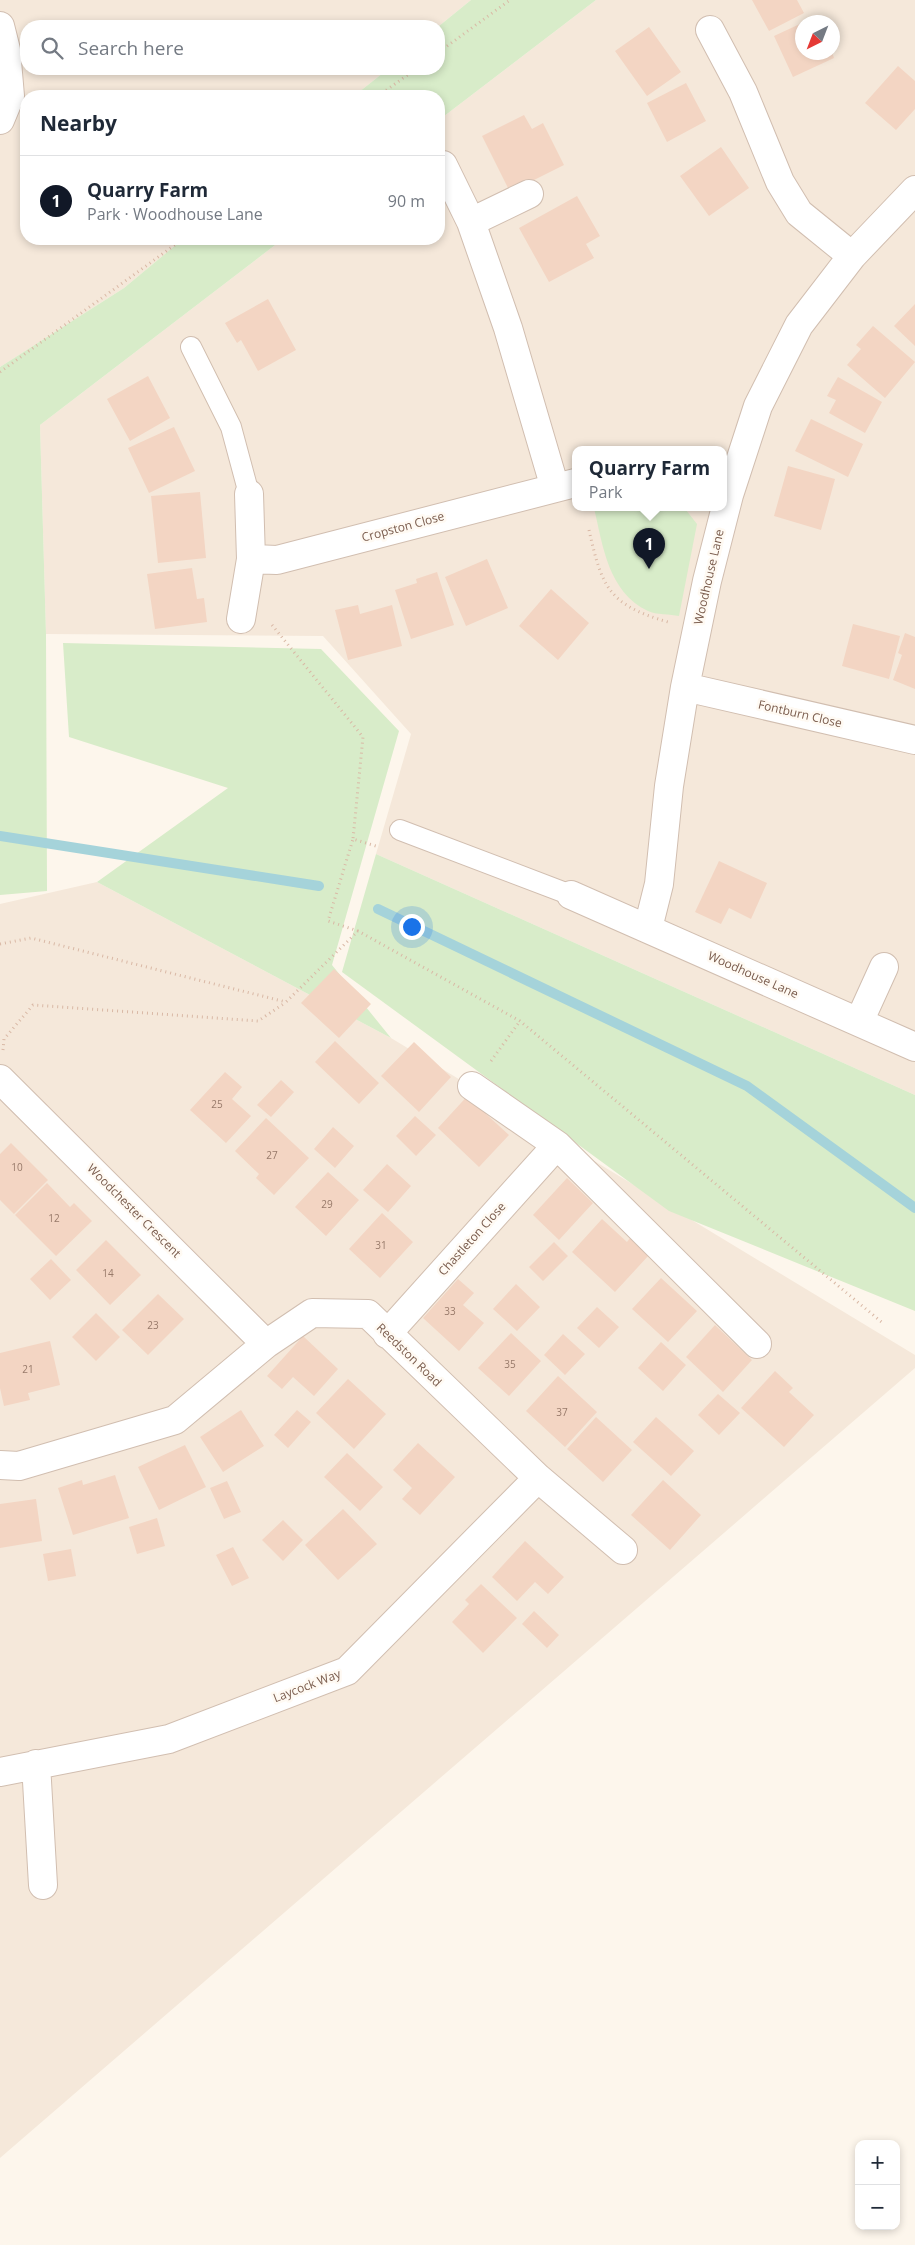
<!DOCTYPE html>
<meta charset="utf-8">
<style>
:root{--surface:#fff;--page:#f2f2f3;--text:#1f2937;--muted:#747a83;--line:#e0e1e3;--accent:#111827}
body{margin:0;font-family:"Open Sans",sans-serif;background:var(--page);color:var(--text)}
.controls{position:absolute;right:15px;bottom:15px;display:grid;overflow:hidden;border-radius:10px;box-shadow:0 2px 8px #0003}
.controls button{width:45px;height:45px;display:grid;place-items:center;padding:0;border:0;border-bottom:1px solid var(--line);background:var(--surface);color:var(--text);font:25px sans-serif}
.compass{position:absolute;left:795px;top:15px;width:45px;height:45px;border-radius:50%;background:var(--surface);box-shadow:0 2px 8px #0003;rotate:222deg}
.you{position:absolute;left:411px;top:926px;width:18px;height:18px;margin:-12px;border:4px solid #fff;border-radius:50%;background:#1a73e8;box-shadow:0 0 0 8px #1a73e833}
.badge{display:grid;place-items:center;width:32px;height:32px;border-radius:50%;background:var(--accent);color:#fff;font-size:16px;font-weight:700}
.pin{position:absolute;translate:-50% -41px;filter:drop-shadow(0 1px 2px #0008)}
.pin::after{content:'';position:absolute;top:26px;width:18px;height:15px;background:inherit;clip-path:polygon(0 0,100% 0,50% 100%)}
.popup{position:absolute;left:572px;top:446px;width:155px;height:65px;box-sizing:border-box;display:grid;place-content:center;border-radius:10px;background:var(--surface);filter:drop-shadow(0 1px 4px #0005);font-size:16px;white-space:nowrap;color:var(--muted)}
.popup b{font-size:19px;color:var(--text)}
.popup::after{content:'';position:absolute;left:50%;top:100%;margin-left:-10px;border:10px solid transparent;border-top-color:var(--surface)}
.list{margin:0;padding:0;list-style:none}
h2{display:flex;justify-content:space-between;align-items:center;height:65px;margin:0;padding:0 20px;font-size:21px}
h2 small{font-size:16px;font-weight:400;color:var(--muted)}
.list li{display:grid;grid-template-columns:32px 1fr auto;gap:15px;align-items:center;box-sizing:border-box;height:90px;padding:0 20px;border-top:1px solid var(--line)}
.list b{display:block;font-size:19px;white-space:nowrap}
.list p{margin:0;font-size:16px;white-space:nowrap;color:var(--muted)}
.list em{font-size:16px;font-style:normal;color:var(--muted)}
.icon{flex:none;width:28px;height:28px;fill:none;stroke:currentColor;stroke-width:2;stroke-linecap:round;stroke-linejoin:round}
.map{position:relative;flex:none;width:915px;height:2245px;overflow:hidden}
.search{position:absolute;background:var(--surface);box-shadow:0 2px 8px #0003;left:20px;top:20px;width:425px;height:55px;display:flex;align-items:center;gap:12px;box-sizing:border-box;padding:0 18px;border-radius:20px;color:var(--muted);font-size:19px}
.panel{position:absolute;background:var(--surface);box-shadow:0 2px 8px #0003;left:20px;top:90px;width:425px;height:155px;border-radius:20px}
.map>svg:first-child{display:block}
.residential{fill:#f5e8da;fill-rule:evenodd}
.green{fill:#d8ecc9}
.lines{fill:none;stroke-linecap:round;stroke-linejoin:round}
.stream{stroke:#a5d3da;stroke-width:10}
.building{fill:#f3d5c3}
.service-casing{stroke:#d1beb0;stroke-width:22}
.minor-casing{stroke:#d1beb0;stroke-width:30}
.path{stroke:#d9b8a5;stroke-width:3;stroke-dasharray:1 4;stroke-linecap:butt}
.service{stroke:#fff;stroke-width:20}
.minor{stroke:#fff;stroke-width:28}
.labels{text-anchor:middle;stroke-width:5;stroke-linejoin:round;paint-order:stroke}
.number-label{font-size:10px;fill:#987a6a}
.street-label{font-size:12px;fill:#7a5c4d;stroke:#fffaf3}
</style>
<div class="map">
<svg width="915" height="2245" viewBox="0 0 915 2245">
<rect width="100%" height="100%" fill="#fdf6ec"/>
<path class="residential" d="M0 0H471L439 26H26V69H388L354 96H26V239H183L124 288 0 367Z
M596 0H915V1095L376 854 411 734 323 636 46 634 40 425 283 239H439V120ZM802 22H832V52H802ZM575 450H723V508H575Z
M97 882 391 1038 915 1355V1368L0 2158V904Z"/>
<path class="green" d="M471 0H596L439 120V96H354L388 69H439V26Z
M183 239H283L40 425 46 634 47 891 0 895V367L124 288Z
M594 508H673L686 510 697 524 679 616C670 614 656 615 648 611 608 592 603 546 594 508Z
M63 643 321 649 399 731 332 965 391 1038 97 882 228 788 69 737Z
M376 854 915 1095V1311L669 1211 342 972Z"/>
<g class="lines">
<path class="stream" d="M0 836 319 886
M378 909 747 1086 915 1208"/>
</g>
<path class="building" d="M752 0H797L804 13 769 31Z
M815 17 818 22H803Z
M802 23V52H832L834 58 793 77 774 36Z
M649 27 681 72 647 96 615 51Z
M898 66 915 81V109L896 130 865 103Z
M686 83 706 121 667 142 647 103Z
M524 115 532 129 543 123 564 165 510 192 482 136Z
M721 147 749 188 709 216 680 176Z
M577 196 600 236 586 244 594 258 549 282 519 228Z
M268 299 296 350 258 371 241 340 237 343 225 323Z
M915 304V346L894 326Z
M873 326 915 362 885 398 847 365 861 349 856 345Z
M148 376 170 418 130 441 107 399Z
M838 377 882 402 865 433 829 413 836 400 827 396Z
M811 419 863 444 848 477 795 451Z
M174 427 195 471 149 493 128 448Z
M788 466 835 479 821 530 774 516Z
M200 492 206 558 158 563 151 496Z
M487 559 508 608 466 626 445 577Z
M192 568 197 599 204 598 207 622 155 629 147 574Z
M437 572 454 625 411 639 395 590 417 583 416 579Z
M551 589 589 623 558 660 519 626Z
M358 605 360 614 392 605 402 646 348 660 335 610Z
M853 624 900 636 889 679 842 666Z
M905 633 915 637V689L893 680 902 655 898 653Z
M719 861 767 883 751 919 729 908 721 924 695 912Z
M334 969 371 1004 339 1038 301 1003Z
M335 1041 379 1083 359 1104 315 1062Z
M414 1042 451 1077 419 1112 381 1076Z
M225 1072 242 1087 232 1099 251 1116 226 1143 190 1110Z
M281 1080 294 1092 271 1117 257 1105Z
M472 1091 491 1108 486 1114 509 1135 479 1167 438 1128Z
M415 1116 436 1135 416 1156 396 1136Z
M266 1118 309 1158 274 1195 256 1178 259 1174 235 1151Z
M333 1127 354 1146 335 1168 314 1149Z
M11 1143 48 1180 14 1214 0 1200V1154Z
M387 1164 411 1186 388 1212 363 1190Z
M328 1172 359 1200 326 1236 295 1207Z
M567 1178 593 1203 559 1240 533 1215Z
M47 1183 70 1207 74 1203 92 1221 56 1256 15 1215Z
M382 1213 413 1242 380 1278 349 1249Z
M602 1219 627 1242 630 1238 649 1255 615 1292 572 1252Z
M106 1240 141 1275 110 1305 76 1270Z
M554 1242 568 1256 543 1281 529 1267Z
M51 1259 71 1280 50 1300 30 1279Z
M661 1278 697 1311 668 1342 632 1309Z
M458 1279 474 1293 463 1305 484 1323 459 1351 423 1318Z
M516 1284 540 1307 517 1331 493 1309Z
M158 1294 184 1319 148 1355 122 1330Z
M597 1307 619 1327 599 1348 577 1328Z
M96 1313 120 1337 96 1361 72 1337Z
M715 1325 752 1360 723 1392 686 1357Z
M511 1333 541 1361 509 1396 478 1368Z
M563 1334 585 1354 565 1375 544 1355Z
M303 1336 338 1369 314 1396 293 1377 282 1389 267 1376Z
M50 1341 60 1385 28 1393 30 1400 4 1406 0 1388V1353Z
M661 1342 686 1365 663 1391 638 1368Z
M775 1371 793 1388 789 1392 814 1415 784 1447 741 1408Z
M558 1376 597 1412 565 1447 526 1411Z
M348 1379 386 1414 354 1449 316 1413Z
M718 1394 740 1413 719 1435 698 1415Z
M241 1410 264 1446 223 1472 200 1437Z
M297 1410 311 1422 288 1448 274 1435Z
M596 1417 632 1450 603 1482 567 1449Z
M656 1417 694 1451 671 1476 633 1442Z
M418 1443 455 1477 420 1515 402 1499 412 1488 393 1470Z
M185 1445 206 1487 159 1510 138 1467Z
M347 1453 383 1487 360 1511 324 1477Z
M115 1475 129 1518 73 1535 58 1488 82 1480 83 1485Z
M663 1480 701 1515 670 1550 631 1515Z
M227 1481 241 1512 224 1519 210 1488Z
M36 1499 42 1541 0 1548V1504Z
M343 1509 377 1544 338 1580 305 1545Z
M157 1518 165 1546 137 1554 129 1527Z
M283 1520 303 1540 283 1561 262 1540Z
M525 1541 564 1577 548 1594 535 1582 517 1601 492 1577Z
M233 1547 249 1578 232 1586 216 1555Z
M71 1549 76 1576 48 1581 43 1554Z
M481 1584 517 1618 483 1653 452 1622 469 1604 465 1600Z
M534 1611 559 1635 547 1648 522 1624Z"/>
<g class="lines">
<defs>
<path id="service" d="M191 347 231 427 249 494
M400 830 571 895"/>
<path id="minor" d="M0 26 6 50 10 96 0 120
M710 30 743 92 780 182 799 213 852 256
M443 165 471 222 508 328 555 488
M471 222 529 194
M251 559 277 560 575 483
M241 619 251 559 249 494
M685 687 915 740
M571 895 915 1047
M648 928 659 884 669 786 685 687 707 581 729 495 758 406 799 325 852 256 915 190
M859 1022 884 967
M0 1079 266 1344
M472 1086 557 1145 757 1344
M387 1334 557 1145
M0 1465 19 1466 175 1420 266 1344 312 1313 368 1314 538 1478 623 1550
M36 1764 43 1885
M0 1772 169 1739 347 1671 538 1478"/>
</defs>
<use href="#service" class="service-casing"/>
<use href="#minor" class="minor-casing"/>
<path class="path" d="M439 52 510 0
M378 96 416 69
M0 372 183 239
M589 530C602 588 609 605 668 622
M272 625 363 737 353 839
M358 931 328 921 353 839 379 847
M0 944 31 938 286 1002 358 931 520 1021 884 1324
M3 1050 4 1039 33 1005 258 1021 285 1003
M491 1061 520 1021"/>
<use href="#service" class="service"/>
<use href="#minor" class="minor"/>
</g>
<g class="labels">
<g class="number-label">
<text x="217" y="1108">25</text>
<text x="272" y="1159">27</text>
<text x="17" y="1171">10</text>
<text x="327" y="1208">29</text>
<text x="54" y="1222">12</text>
<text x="381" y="1249">31</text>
<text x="108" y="1277">14</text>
<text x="450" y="1315">33</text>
<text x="153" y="1329">23</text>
<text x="510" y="1368">35</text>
<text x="28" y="1373">21</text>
<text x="562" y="1416">37</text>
</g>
<g class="street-label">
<text transform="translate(403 527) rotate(-15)" y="4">Cropston Close</text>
<text transform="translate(709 577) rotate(-77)" y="4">Woodhouse Lane</text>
<text transform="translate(800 714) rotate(13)" y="4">Fontburn Close</text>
<text transform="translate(753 975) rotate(24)" y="4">Woodhouse Lane</text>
<text transform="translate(134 1211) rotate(45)" y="4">Woodchester Crescent</text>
<text transform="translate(472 1239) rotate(-48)" y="4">Chastleton Close</text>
<text transform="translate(409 1355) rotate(44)" y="4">Reedston Road</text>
<text transform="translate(307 1686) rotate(-21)" y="4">Laycock Way</text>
</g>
</g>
</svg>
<div class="controls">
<button>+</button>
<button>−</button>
</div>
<svg class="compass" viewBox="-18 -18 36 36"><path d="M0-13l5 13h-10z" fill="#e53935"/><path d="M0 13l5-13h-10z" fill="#747a83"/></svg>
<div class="you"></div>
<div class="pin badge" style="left:649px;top:569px">1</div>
<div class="popup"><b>Quarry Farm</b>Park</div>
<div class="search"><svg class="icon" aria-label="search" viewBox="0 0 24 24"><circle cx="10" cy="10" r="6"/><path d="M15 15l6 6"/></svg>Search here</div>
<section class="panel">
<h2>Nearby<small></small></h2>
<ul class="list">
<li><span class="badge">1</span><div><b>Quarry Farm</b><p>Park · Woodhouse Lane</p></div><em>90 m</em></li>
</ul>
</section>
</div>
